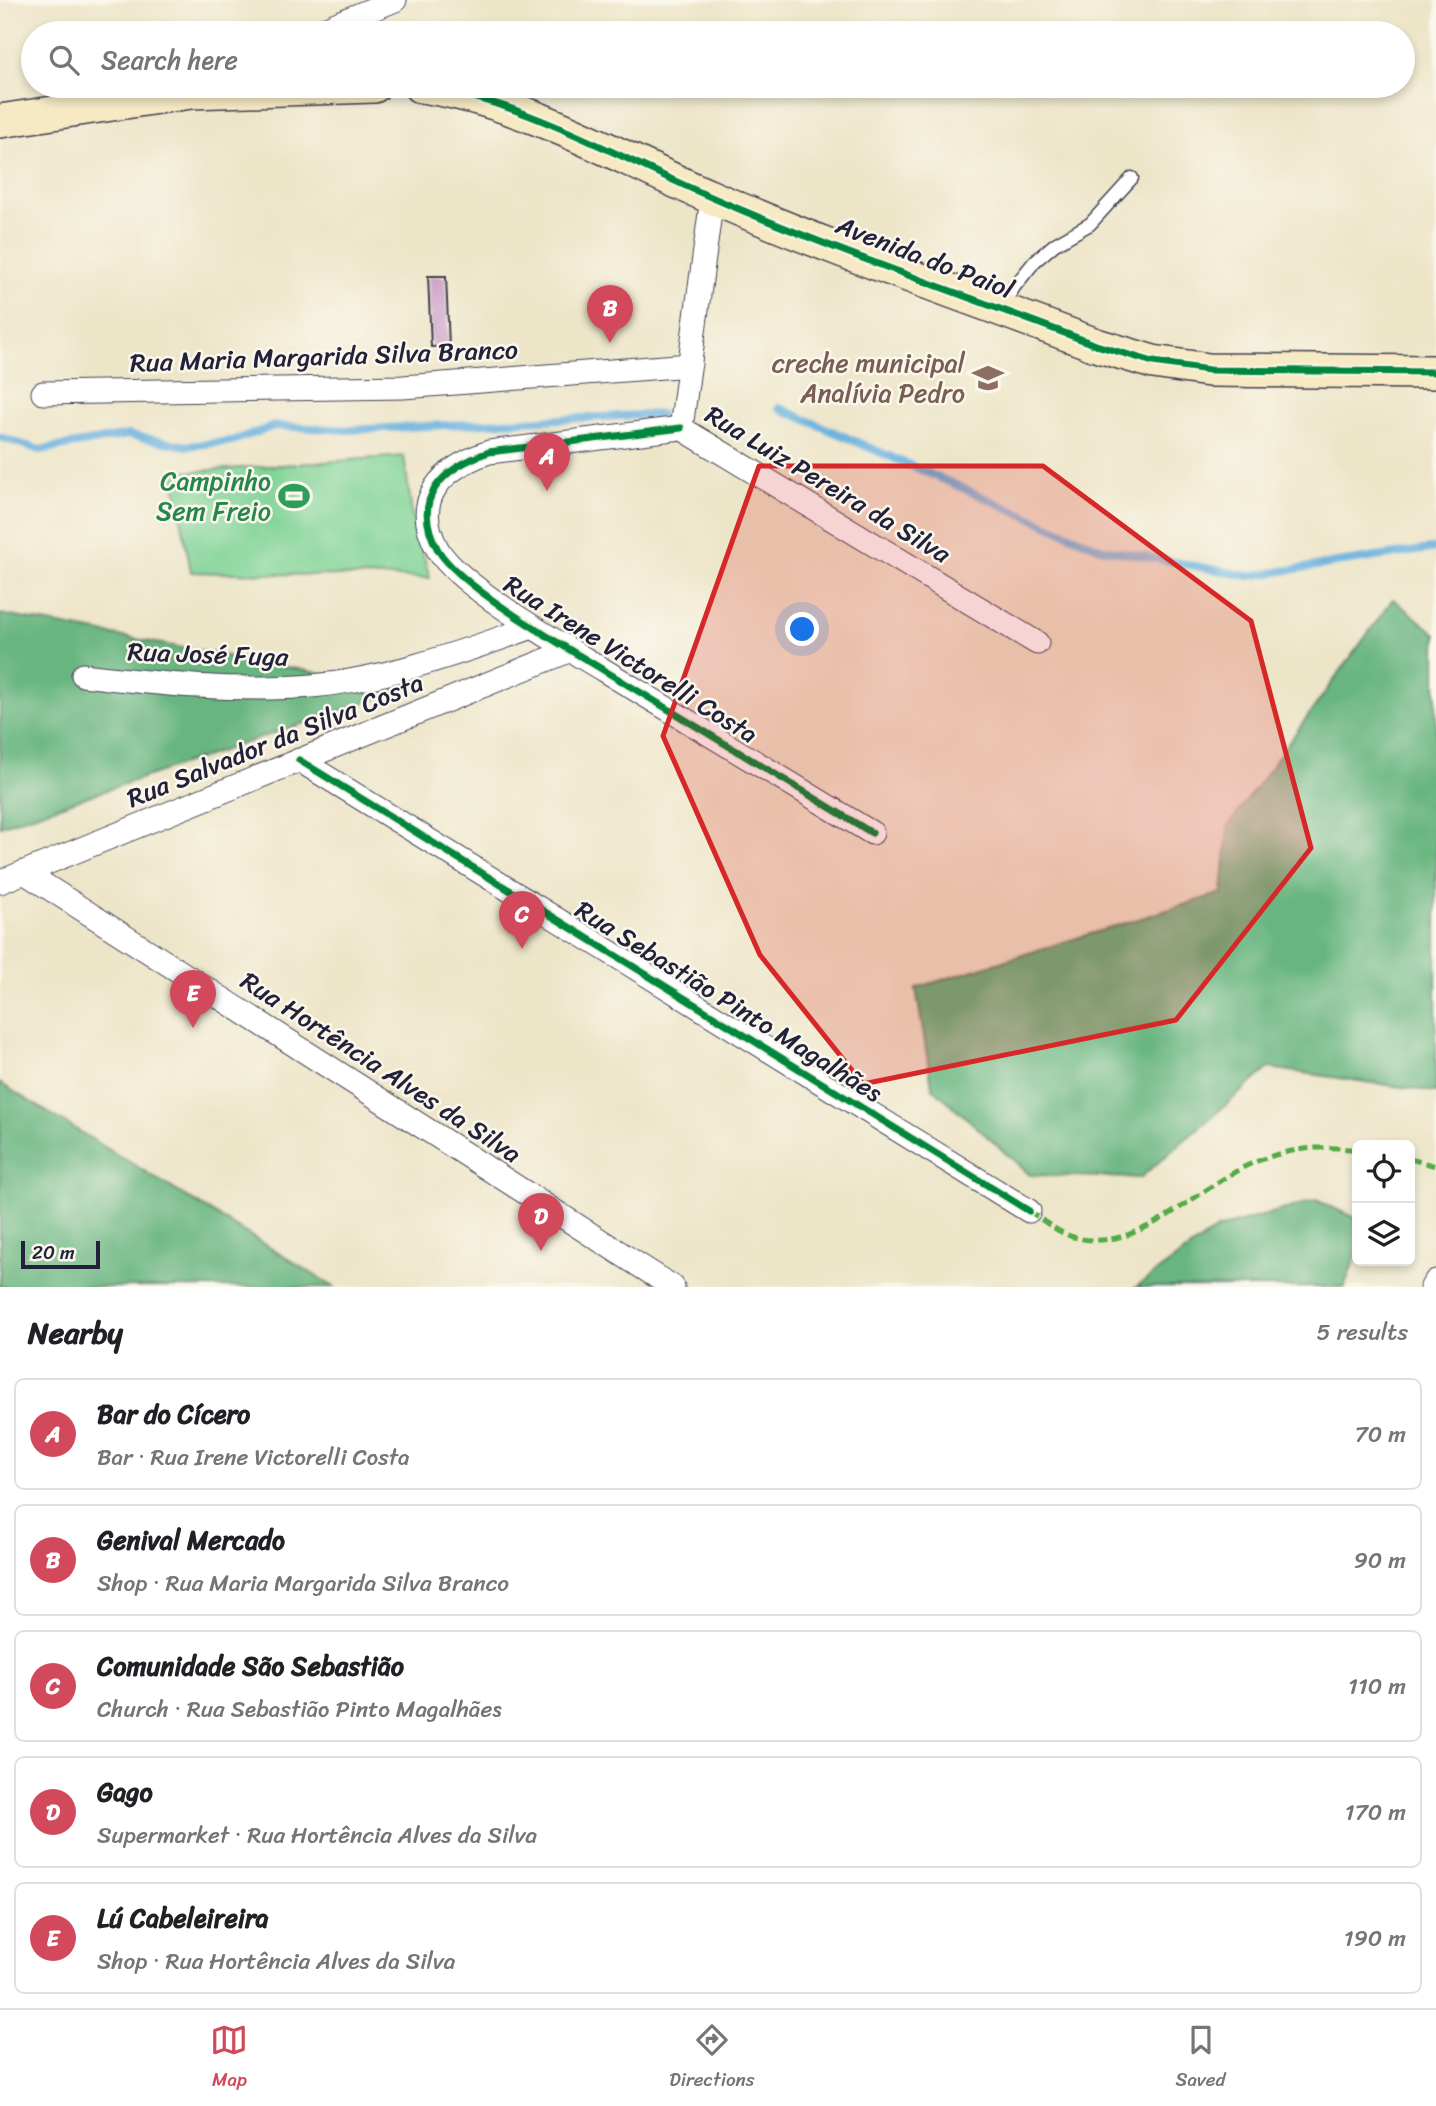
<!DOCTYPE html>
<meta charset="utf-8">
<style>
:root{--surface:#fff;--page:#f6f6f6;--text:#202124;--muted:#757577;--line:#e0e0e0;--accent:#d1495b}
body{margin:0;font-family:Sriracha,sans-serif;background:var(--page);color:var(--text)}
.controls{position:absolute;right:21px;bottom:21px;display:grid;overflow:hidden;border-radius:10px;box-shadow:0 4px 10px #0003}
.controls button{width:63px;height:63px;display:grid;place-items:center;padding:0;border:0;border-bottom:2px solid var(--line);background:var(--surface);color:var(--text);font:35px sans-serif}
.scale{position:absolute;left:21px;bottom:18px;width:79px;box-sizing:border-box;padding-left:7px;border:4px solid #22223b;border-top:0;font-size:19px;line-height:24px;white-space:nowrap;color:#22223b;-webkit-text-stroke:5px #fbf7ec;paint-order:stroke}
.you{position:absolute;left:803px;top:630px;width:24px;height:24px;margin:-18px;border:5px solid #fff;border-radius:50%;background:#1a73e8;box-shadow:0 0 0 10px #1a73e833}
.badge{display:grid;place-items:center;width:46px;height:46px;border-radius:50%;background:var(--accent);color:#fff;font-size:23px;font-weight:700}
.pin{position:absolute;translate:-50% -58px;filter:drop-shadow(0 2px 4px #0008)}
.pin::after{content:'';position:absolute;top:37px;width:24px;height:21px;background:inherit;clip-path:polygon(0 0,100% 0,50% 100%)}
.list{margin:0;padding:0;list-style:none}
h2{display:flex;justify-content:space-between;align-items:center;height:91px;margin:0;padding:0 28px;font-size:30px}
h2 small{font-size:23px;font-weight:400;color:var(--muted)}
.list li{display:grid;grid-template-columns:46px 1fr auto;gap:21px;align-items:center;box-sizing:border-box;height:112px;margin:0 14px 14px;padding:0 14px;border:2px solid var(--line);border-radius:10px}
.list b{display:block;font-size:26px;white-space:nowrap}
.list p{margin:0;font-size:23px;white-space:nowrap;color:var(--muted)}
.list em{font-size:23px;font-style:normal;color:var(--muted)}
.icon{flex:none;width:38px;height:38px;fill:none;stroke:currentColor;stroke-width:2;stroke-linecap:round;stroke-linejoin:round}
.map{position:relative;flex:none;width:1436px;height:1287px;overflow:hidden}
.search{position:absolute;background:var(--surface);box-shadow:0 4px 10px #0003;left:21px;right:21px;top:21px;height:77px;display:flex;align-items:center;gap:18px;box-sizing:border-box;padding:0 24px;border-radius:38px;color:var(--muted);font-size:26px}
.sheet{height:721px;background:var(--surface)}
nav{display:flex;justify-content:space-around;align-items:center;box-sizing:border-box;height:98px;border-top:2px solid var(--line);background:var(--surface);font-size:19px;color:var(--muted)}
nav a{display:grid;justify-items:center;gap:4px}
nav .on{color:var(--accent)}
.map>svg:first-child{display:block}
.green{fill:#7fd396;stroke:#507a68;stroke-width:2}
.forest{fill:#67b57f;stroke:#446c5d;stroke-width:2}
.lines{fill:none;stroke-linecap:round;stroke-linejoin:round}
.stream{stroke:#64afdd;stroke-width:8}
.building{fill:#c594c3}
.lane-casing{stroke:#403f50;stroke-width:15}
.street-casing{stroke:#403f50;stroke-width:25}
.secondary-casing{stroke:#403f50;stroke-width:36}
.lane{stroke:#fff;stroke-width:12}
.street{stroke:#fff;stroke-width:23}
.secondary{stroke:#f6e9c3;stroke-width:33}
.quiet{stroke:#53aa46;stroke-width:5;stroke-dasharray:10 5;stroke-linecap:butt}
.cycleway-casing{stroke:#fbf7ec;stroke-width:11}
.cycleway{stroke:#00873e;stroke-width:7}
.marked{fill:#d62828;fill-opacity:0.2;stroke:#d62828;stroke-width:5;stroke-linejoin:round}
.labels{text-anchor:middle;stroke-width:5;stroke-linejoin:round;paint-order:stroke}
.street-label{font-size:26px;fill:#22223b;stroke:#fbf7ec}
.education-label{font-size:26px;fill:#785e54;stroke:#fbf7ec;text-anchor:end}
.leisure-label{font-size:26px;fill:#27864d;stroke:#fbf7ec;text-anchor:end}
</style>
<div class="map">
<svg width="1436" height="1287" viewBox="0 0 1436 1287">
<rect width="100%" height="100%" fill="#fbf7ec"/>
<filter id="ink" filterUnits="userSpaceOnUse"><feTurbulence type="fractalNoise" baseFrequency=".0143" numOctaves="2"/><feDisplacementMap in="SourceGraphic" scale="14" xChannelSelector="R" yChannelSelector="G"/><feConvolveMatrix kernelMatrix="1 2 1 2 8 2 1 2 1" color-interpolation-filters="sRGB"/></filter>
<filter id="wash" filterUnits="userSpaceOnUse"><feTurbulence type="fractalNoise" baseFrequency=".00686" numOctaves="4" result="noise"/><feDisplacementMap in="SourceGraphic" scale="28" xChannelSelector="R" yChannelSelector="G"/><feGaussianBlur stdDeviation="1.57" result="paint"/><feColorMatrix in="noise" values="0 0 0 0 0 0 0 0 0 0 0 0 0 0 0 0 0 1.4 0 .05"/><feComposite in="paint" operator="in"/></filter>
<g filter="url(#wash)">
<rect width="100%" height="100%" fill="#ede5c8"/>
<path class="green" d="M404 456 413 520 430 578 191 572 173 473Z"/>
<path class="forest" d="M1393 599 1436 634V1092L1269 1068 1140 1178 1030 1175 932 1087 916 988 1222 893 1228 826Z
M0 614 405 689 0 826Z
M0 1083 334 1287H0Z
M1316 1200 1357 1219V1253L1344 1287H1136L1217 1229Z"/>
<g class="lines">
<path class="stream" d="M779 408 1100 548 1249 576 1436 548
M0 437 40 450 128 435 187 446 232 441 274 426 349 430 660 414"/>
</g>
<g id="blocks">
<path class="building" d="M428 276H446L449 346 431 347Z"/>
</g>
</g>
<g filter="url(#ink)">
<use href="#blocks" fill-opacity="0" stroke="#403f50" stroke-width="2"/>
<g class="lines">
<defs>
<path id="lane" d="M1002 309 1014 287 1035 261 1055 244 1090 224 1132 178"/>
<path id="street" d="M314 33 395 0
M43 393 403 387 690 365
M681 428 489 452C443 468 409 498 438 550 461 588 564 646 605 671 694 725 783 779 872 833
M681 428 1037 643
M681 428 712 198
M83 675C159 684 235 692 312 686 388 679 461 652 533 627
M299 760 1029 1211
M24 872 673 1287
M0 882 571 650
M1432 1287 1436 1281"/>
<path id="secondary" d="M420 86C523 100 617 157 711 197 837 252 968 296 1096 345L1153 362 1209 370 1436 372
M0 121 191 92 374 86"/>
</defs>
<use href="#lane" class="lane-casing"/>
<use href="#street" class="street-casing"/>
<use href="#secondary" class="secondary-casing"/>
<use href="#lane" class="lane"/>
<use href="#street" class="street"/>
<use href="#secondary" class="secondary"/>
<path class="quiet" d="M1410 1159 1436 1166
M1029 1211C1041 1219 1056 1231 1070 1236 1141 1259 1201 1180 1263 1159 1293 1148 1326 1145 1357 1150"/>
<defs>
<path id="cycleway" d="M420 86C523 100 617 157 711 197 837 252 968 296 1096 345L1153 362 1209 370 1436 372
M681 428 489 452C443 468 409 498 438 550 461 588 564 646 605 671 694 725 783 779 872 833
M299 760 1029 1211"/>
</defs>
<use href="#cycleway" class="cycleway-casing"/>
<use href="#cycleway" class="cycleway"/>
</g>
</g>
<path class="marked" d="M759 466H1043L1251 621 1311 848 1176 1020 863 1084 760 955 663 736Z"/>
<defs>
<symbol id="school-bare" viewBox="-9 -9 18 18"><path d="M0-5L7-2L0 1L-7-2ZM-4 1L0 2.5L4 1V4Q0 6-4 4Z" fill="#8d6e63" stroke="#fbf7ec" stroke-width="2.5" paint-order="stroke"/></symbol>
<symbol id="stadium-bare" viewBox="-9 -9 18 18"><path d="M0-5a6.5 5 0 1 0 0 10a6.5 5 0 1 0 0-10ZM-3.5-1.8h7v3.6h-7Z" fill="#2e9e5b" stroke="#fbf7ec" stroke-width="2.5" paint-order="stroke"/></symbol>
</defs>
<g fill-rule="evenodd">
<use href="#school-bare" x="966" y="356" width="44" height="44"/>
<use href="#stadium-bare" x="272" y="474" width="44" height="44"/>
</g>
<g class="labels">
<g class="street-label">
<text transform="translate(925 257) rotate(21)" y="9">Avenida do Paiol</text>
<text transform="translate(324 356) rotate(-2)" y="9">Rua Maria Margarida Silva Branco</text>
<text transform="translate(828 484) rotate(31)" y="9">Rua Luiz Pereira da Silva</text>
<text transform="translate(208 654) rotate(2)" y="9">Rua José Fuga</text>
<text transform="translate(631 659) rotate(32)" y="9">Rua Irene Victorelli Costa</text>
<text transform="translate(275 740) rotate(-22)" y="9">Rua Salvador da Silva Costa</text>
<text transform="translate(729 1001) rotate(32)" y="9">Rua Sebastião Pinto Magalhães</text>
<text transform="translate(381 1067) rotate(33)" y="9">Rua Hortência Alves da Silva</text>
</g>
<g class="education-label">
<text x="965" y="372">creche municipal<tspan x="965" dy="30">Analívia Pedro</tspan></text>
</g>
<g class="leisure-label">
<text x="271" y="490">Campinho<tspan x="271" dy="30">Sem Freio</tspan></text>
</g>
</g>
</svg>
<div class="controls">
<button><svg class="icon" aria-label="locate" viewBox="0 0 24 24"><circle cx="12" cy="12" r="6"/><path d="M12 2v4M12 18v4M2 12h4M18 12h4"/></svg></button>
<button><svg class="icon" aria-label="layers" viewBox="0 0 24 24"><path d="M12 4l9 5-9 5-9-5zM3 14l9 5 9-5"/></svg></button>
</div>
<div class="scale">20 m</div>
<div class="you"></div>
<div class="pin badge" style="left:547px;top:491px">A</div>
<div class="pin badge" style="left:610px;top:343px">B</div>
<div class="pin badge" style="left:522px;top:949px">C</div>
<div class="pin badge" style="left:541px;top:1251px">D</div>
<div class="pin badge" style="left:193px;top:1028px">E</div>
<div class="search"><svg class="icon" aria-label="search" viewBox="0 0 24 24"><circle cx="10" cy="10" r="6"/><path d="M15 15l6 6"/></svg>Search here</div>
</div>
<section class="sheet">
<h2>Nearby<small>5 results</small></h2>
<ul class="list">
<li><span class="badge">A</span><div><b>Bar do Cícero</b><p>Bar · Rua Irene Victorelli Costa</p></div><em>70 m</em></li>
<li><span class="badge">B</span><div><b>Genival Mercado</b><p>Shop · Rua Maria Margarida Silva Branco</p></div><em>90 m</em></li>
<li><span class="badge">C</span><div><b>Comunidade São Sebastião</b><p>Church · Rua Sebastião Pinto Magalhães</p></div><em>110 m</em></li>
<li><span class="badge">D</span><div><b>Gago</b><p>Supermarket · Rua Hortência Alves da Silva</p></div><em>170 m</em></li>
<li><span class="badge">E</span><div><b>Lú Cabeleireira</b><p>Shop · Rua Hortência Alves da Silva</p></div><em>190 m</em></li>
</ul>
</section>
<nav>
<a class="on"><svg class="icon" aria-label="map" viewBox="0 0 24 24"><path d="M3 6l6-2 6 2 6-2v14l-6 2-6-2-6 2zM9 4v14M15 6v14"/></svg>Map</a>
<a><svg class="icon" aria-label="directions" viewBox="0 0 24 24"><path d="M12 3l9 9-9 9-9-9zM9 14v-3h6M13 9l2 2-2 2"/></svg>Directions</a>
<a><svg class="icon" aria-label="saved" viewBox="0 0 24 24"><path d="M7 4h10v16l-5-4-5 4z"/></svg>Saved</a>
</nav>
